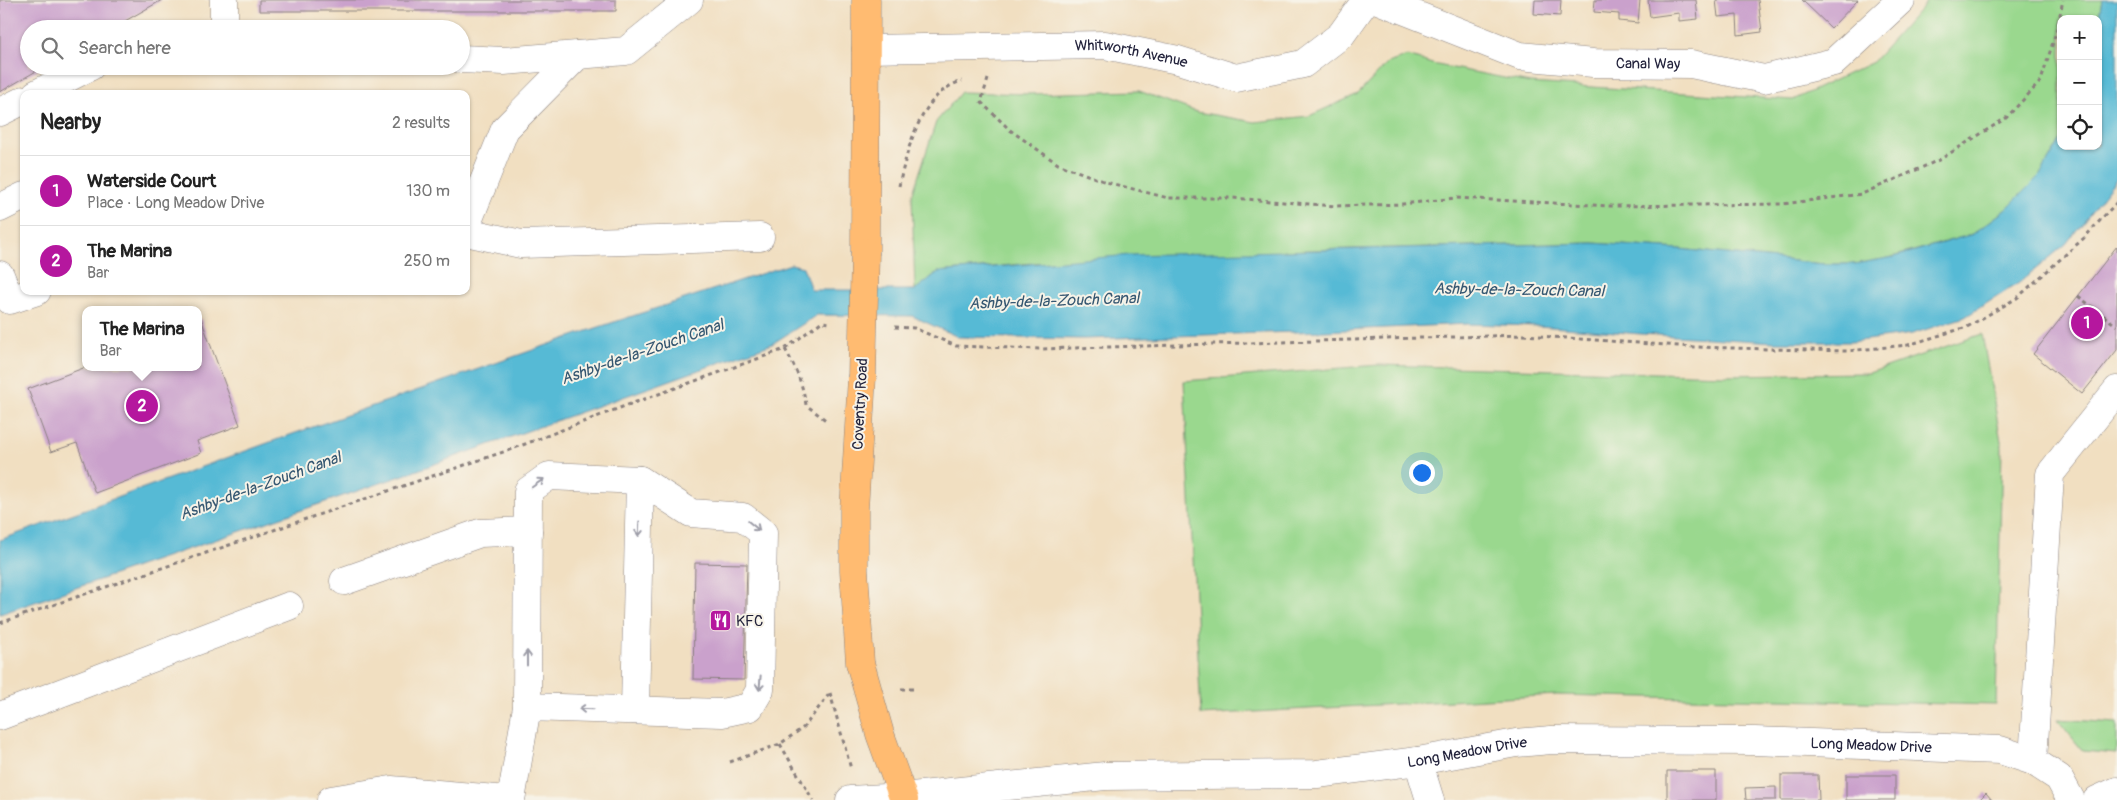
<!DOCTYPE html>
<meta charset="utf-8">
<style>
:root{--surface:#fff;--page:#f2f2f2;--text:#222;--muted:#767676;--line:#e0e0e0;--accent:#b5179e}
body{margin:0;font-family:Pangolin,sans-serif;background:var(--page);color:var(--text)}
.controls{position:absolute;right:15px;top:15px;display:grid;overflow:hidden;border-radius:10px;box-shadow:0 1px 4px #0004}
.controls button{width:45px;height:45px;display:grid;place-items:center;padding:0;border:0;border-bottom:1px solid var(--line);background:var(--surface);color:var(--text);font:25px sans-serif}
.you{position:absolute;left:1421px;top:472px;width:18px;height:18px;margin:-12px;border:4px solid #fff;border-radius:50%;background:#1a73e8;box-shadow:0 0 0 8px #1a73e833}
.badge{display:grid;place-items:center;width:32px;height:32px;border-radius:50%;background:var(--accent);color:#fff;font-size:16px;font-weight:700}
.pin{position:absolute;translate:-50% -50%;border:2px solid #fff;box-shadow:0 1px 5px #0006}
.popup{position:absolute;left:82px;top:306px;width:120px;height:65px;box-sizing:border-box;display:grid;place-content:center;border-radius:10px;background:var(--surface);filter:drop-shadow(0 1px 4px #0005);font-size:16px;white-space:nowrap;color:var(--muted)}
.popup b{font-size:19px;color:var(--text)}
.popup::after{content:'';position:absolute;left:50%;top:100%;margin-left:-10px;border:10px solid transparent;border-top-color:var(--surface)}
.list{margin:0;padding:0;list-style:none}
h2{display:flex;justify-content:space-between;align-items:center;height:65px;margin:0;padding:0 20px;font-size:21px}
h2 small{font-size:16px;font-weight:400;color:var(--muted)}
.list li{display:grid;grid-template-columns:32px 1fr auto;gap:15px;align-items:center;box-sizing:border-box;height:70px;padding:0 20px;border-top:1px solid var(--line)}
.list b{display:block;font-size:19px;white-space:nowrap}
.list p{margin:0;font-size:16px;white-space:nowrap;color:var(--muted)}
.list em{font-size:16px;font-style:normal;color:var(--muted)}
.icon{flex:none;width:28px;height:28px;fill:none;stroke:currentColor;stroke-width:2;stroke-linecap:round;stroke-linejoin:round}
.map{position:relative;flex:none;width:2117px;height:800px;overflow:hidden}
.search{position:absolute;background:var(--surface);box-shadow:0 1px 4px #0004;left:20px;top:20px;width:450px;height:55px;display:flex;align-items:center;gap:12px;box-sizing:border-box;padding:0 18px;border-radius:28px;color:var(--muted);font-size:19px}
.panel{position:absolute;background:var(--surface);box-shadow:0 1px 4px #0004;left:20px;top:90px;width:450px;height:205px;border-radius:10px}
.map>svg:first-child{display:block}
.green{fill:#9ad88e;stroke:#5e7d64}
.water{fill:#57bad5;stroke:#3c6e88}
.building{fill:#caa1cc}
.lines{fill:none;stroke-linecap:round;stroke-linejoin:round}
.minor-casing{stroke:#8a807e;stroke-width:29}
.major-casing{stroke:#8a807e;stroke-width:29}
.path{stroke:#8a807e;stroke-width:3;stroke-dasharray:4 4;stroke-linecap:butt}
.minor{stroke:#fff;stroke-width:28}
.major{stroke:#ffbb71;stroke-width:28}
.major-bridge-casing{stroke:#8a807e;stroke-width:29;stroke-linecap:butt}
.major-bridge{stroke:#ffbb71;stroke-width:28}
.oneway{stroke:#9c9ca7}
.labels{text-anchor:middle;stroke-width:4;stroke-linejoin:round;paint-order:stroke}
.street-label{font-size:15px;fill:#22223b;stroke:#f7f3e8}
.poi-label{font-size:15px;fill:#22223b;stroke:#f7f3e8;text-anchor:start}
.water-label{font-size:16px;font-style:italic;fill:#355771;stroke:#f7f3e8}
</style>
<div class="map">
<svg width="2117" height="800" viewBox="0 0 2117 800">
<rect width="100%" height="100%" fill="#f7f3e8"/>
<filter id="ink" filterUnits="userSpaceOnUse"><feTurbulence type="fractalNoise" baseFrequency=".02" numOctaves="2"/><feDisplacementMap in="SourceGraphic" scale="10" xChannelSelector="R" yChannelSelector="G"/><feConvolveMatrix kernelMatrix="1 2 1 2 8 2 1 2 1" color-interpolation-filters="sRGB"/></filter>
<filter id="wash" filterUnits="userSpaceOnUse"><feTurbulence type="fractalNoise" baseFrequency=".0096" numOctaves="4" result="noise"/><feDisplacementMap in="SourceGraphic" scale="20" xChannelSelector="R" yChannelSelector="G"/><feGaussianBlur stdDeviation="1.12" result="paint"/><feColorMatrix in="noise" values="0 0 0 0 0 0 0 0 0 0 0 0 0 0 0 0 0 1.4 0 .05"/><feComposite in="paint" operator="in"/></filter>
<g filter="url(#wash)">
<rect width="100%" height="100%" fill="#f1dfc1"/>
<path class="green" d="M1928 0H2102L2098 22V19H2061V139L2040 175 2005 210 1973 234 1885 259 1854 264H1824L1679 249 1593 243 1308 250 1033 263 938 272 915 290 912 196 936 122 961 92 1028 94 1139 91 1197 112 1255 122 1309 116 1358 94 1388 63 1408 56 1432 64 1530 83 1793 100 1873 62Z
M1982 334 2002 447 1996 705 1557 695 1201 715 1184 381 1379 365 1725 375 1869 373Z
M2057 719 2117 723V754L2083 751Z"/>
<path class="water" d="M2102 0H2117V178L2066 244 2019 283 1965 317 1912 334 1851 342H1775L1641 334 1539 326 1467 324 1324 331 1084 339 958 337 912 316 817 315 772 344 401 476 0 614V540L287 436 593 329 791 264 803 267 811 290H915L938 272 1130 255 1593 243 1679 249 1824 264H1854L1894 257 1973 234 2005 210 2040 175 2061 139V146H2098V22Z"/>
<g id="blocks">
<path class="building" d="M0 0H162L111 29H29V66H45L0 92Z
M259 0H616V11H259Z
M1535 0H1561L1560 16 1534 14Z
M1595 0H1640L1638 23 1619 21V14L1594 12Z
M1648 0H1696L1698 19 1679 21V13L1650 17Z
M1716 0H1758L1762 32 1738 35 1737 15 1718 17Z
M1802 0H1858L1831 28Z
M2117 246V350L2082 394 2033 354Z
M201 319 240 425 197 441 201 453 95 493 77 443 51 452 28 389 86 367H138L140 371 150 367H198V320Z
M695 563 747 564 744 680 693 679Z
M1667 771H1716V800H1667Z
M1781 775H1818L1819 800H1781Z
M1846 775H1895V800H1846Z
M1776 787V800H1746L1745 788Z
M1986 793 1992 800H1979Z"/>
</g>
</g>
<g filter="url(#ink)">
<use href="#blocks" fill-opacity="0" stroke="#8a807e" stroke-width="1"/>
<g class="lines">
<defs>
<g id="minor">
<path d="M224 0V29"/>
<path id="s1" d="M1378 0 1520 56 1593 63 1691 64 1764 79 1834 62 1901 0"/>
<path id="s2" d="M866 49 1105 45 1178 60 1236 78 1303 64 1341 35 1366 0"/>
<path d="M461 59 504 61 626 51 689 0"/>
<path d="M36 94 91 66"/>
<path d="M0 112 24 100"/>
<path d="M0 208 24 196"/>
<path d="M466 226 505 129 578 55"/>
<path d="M466 232 521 244 760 237"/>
<path d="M0 275 10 300 37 291"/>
<path d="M344 581 480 533 528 531"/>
<path d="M635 710 640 480"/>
<path d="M0 716 289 606"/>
<path d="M1418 761 1430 800"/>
<path d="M2033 761 2050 474 2117 390"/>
<path d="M331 800 391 790 507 800"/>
<path d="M511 800 527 707 528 491 549 476 640 480 691 513 743 517 763 533 760 690 750 707 722 713 527 707"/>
<path id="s3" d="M850 800 902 797 1105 776 1317 774 1418 761 1516 743 1551 740 1755 741 2000 750 2033 761 2059 778 2071 800"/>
<path d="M2097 800 2117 791"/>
</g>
<path id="major" d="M865 252 866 0
M862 377 854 510V570L860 663 880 734 904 800"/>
</defs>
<use href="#minor" class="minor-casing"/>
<use href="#major" class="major-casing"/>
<path class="path" d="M988 79 981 102 1010 130 1058 164 1106 182 1168 198H1232L1335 206 1403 204 1456 198 1611 206 1783 204 1862 194 1939 160 2006 118 2041 81 2057 29 2063 0
M899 186C907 150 921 92 962 81
M2078 296 2117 326
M895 327 914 328 956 346 1039 349 1524 335 1694 347 1847 351 1908 345 1967 327 2017 298 2084 238 2117 202
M785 349C795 367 803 384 806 405L827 421
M0 623 512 449 625 406 785 349 821 322 831 323
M901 689H916
M830 693 851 769
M780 744 813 800
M730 762 780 744 804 727 830 693"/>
<use href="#minor" class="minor"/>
<use href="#major" class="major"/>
<defs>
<path id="major-bridge" d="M862 377 865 252"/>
</defs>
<use href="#major-bridge" class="major-bridge-casing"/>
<use href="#major-bridge" class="major-bridge"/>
</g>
<defs><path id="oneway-shaft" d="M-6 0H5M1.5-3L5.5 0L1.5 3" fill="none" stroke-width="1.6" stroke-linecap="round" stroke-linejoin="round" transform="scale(1.25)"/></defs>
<g class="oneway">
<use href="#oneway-shaft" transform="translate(538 483) rotate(-35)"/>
<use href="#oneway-shaft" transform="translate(754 526) rotate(40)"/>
<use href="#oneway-shaft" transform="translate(639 529) rotate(92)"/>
<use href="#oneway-shaft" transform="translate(527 658) rotate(-90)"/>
<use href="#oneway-shaft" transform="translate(760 683) rotate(95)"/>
<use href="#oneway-shaft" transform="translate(586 709) rotate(-178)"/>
</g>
</g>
<defs>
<symbol id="restaurant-square" viewBox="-11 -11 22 22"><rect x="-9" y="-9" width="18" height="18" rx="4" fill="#b5179e" stroke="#f7f3e8"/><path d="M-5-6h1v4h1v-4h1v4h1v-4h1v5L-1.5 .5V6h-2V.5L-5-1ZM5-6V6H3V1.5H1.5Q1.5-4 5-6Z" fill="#fff"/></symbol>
</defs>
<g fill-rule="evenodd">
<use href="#restaurant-square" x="708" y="608" width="25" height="25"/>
</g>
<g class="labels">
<g class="street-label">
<text dy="5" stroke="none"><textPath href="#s2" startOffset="266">Whitworth Avenue</textPath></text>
<text dy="5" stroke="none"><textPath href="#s1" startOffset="281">Canal Way</textPath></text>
<text transform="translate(860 404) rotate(-87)" y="5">Coventry Road</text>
<text dy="5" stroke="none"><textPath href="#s3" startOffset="1025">Long Meadow Drive</textPath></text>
<text dy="5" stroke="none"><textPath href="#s3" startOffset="620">Long Meadow Drive</textPath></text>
</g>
<g class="poi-label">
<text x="736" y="626">KFC</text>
</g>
<g class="water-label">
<text transform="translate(1519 289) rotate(1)" y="6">Ashby-de-la-Zouch Canal</text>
<text transform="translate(1054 300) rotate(-2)" y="6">Ashby-de-la-Zouch Canal</text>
<text transform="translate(642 351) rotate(-19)" y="6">Ashby-de-la-Zouch Canal</text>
<text transform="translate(260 485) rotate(-20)" y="6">Ashby-de-la-Zouch Canal</text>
</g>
</g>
</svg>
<div class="controls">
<button>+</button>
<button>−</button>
<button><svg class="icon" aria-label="locate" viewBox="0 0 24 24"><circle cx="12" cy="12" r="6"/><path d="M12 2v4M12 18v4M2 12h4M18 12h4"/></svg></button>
</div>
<div class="you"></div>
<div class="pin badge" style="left:2087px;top:323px">1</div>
<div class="pin badge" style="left:142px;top:406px">2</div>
<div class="popup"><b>The Marina</b>Bar</div>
<div class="search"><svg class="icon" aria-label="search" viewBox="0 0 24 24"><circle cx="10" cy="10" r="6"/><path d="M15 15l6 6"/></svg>Search here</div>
<section class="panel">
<h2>Nearby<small>2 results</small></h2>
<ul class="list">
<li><span class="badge">1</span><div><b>Waterside Court</b><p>Place · Long Meadow Drive</p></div><em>130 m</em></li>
<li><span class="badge">2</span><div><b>The Marina</b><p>Bar</p></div><em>250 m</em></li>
</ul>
</section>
</div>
